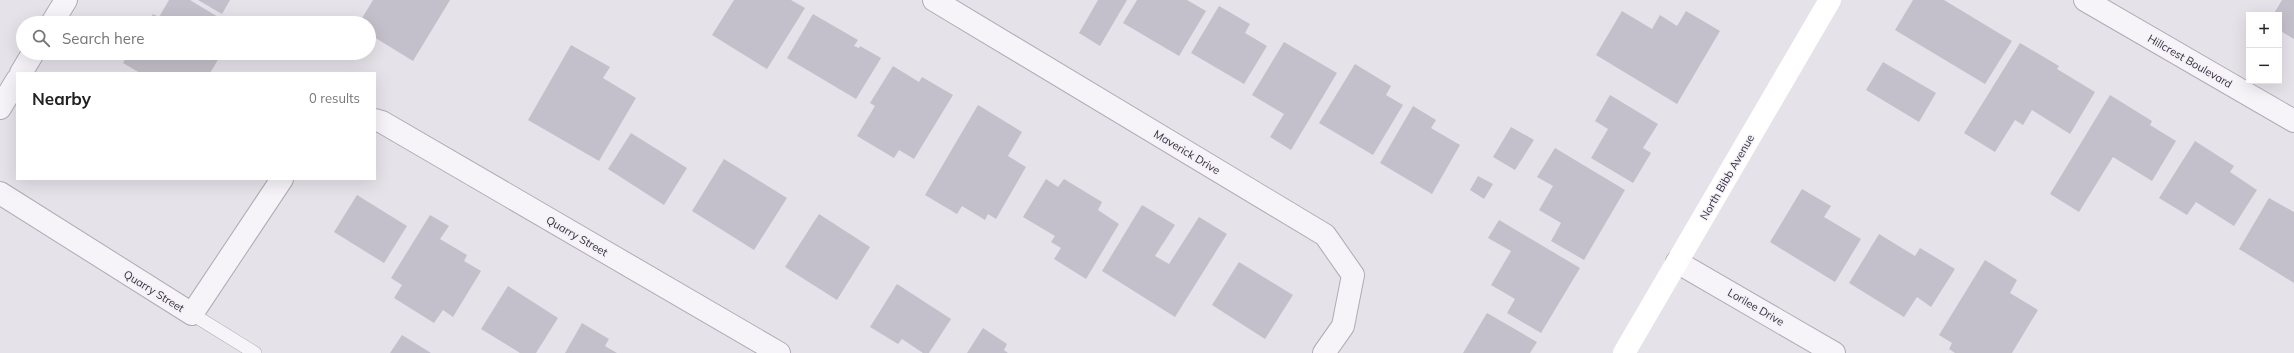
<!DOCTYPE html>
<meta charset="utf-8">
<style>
:root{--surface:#fff;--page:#f6f6f6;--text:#222;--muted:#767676;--line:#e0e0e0}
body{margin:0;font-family:Mulish,sans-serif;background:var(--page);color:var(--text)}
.controls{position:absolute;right:12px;top:12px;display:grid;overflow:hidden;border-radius:0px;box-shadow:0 4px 16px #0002}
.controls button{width:36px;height:36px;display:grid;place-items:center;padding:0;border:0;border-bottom:1px solid var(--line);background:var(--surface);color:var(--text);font:20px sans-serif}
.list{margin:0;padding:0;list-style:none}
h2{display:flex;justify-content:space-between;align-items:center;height:52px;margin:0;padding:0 16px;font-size:17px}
h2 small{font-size:13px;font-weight:400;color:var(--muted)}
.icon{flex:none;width:22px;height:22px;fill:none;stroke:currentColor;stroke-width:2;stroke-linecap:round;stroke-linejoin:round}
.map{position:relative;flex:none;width:2294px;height:353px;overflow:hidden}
.search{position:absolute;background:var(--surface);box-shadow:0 4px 16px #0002;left:16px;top:16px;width:360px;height:44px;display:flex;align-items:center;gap:10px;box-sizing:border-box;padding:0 14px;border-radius:22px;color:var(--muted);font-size:15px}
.panel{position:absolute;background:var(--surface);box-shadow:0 4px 16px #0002;left:16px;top:72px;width:360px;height:108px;border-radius:0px}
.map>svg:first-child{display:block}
.building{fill:#c4c0cb}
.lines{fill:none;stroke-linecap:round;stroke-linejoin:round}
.lane-casing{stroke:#b0abb6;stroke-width:14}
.street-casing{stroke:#b0abb6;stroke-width:24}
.lane{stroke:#f6f4f8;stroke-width:13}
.street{stroke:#f6f4f8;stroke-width:22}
.secondary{stroke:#fff;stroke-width:22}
.labels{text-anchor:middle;stroke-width:3;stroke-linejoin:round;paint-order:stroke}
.street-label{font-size:11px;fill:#342c3f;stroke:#f3f1f6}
</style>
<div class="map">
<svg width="2294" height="353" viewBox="0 0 2294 353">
<rect width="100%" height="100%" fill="#e5e2e9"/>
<path class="building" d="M169 0H190L228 23H148L153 14 159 17Z
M198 0H230L222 14Z
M373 0H450L413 61 369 34V23H359Z
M734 0H791L805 8 767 69 712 35Z
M1098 0H1127L1100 46 1079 33Z
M1137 0H1187L1206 11 1179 56 1123 23Z
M1913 0H1944L2012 41 1985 84 1895 30Z
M2282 0H2294V39L2279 30V15H2273Z
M1219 6 1250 24 1245 33 1267 46 1244 84 1191 53Z
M1622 11 1652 29 1660 15 1677 26 1686 11 1720 31 1677 104 1596 55Z
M813 14 858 40 854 46 859 48 860 46 881 58 856 99 787 58Z
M1284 42 1337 73 1291 150 1270 137 1284 114 1252 95Z
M2020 43 2059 66 2057 69 2095 92 2070 134 2032 110 2023 125 2015 120 1995 152 1964 133Z
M571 45 610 67 603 78 636 98 599 161 528 120Z
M129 53H222L210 73H140L123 63Z
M1883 62 1936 93 1919 122 1866 90Z
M1355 64 1391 86 1386 95 1403 105 1373 155 1319 123Z
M893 66 919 82 922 77 953 95 914 159 899 150 894 158 857 136 875 106 870 103Z
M1610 95 1658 124 1643 148 1651 153 1633 183 1591 158 1608 129 1595 121Z
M2110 95 2152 121 2150 125 2176 141 2152 181 2113 157 2079 212 2050 194Z
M978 105 1022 132 1008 156 1026 167 996 219 988 214 985 220 962 206 957 214 925 195Z
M1413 106 1436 120 1431 128 1460 145 1432 194 1380 163Z
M1511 127 1534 140 1515 170 1493 157Z
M631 133 687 168 664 205 608 169Z
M2195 141 2234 166 2230 172 2257 190 2234 226 2196 202 2187 215 2159 198Z
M1555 148 1625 190 1584 260 1551 241 1561 223 1539 210 1553 186 1537 177Z
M724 159 787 198 754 250 692 211Z
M1478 176 1493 184 1484 199 1470 190Z
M1046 179 1058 187 1064 179 1102 202 1098 210 1119 224 1086 279 1054 259 1061 248 1051 242 1055 236 1023 217Z
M1802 189 1831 206 1824 217 1861 239 1835 282 1770 242Z
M357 195 407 226 384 263 334 232Z
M2269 198 2294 212V283L2239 249Z
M1142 205 1175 225 1155 256 1169 264 1199 217 1227 234 1175 317 1102 271Z
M819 214 870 247 837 300 785 267Z
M430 215 449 226 440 239 467 255 464 261 481 271 453 317 443 310 434 323 394 298 402 285 391 278Z
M1499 220 1580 268 1541 333 1507 313 1515 299 1491 285 1511 251 1488 238Z
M1879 234 1915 256 1920 248 1955 269 1931 307 1917 297 1904 317 1849 283Z
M1985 260 2017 280 2010 293 2038 310 2012 353H1955L1949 349 1952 343 1939 335Z
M1239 262 1293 295 1265 339 1212 305Z
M897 284 951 319 929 353H923L902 339 898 344 870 327Z
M508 286 558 318 536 353H520L481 329Z
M1487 313 1537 342 1530 353H1463Z
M582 323 609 339 605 346 617 353H565Z
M983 328 1007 344 1004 350 1008 353H967Z
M402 335 431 353H390Z"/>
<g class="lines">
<defs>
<path id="lane" d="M192 314 255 353"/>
<path id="street" d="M934 0 1325 235 1353 275 1343 326 1324 353
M2085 0 2294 121
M52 23 66 0
M21 73 33 53
M0 108 17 80
M375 120 382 122 779 353
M0 193 192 314 282 179
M1677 262 1834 353"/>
</defs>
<use href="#lane" class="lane-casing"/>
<use href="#street" class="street-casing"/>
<use href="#lane" class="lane"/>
<use href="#street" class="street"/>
<path class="secondary" d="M1624 353 1830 0"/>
</g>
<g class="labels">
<g class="street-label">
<text transform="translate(2190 61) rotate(30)" y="4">Hillcrest Boulevard</text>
<text transform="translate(1187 152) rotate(31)" y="4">Maverick Drive</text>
<text transform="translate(1727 177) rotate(-60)" y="4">North Bibb Avenue</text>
<text transform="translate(577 236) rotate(30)" y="4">Quarry Street</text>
<text transform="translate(154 291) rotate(32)" y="4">Quarry Street</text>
<text transform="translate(1756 307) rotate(30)" y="4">Lorilee Drive</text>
</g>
</g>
</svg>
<div class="controls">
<button>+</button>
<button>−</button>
</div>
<div class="search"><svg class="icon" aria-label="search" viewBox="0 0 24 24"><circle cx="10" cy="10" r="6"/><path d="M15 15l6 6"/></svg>Search here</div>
<section class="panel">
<h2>Nearby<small>0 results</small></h2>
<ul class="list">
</ul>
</section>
</div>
